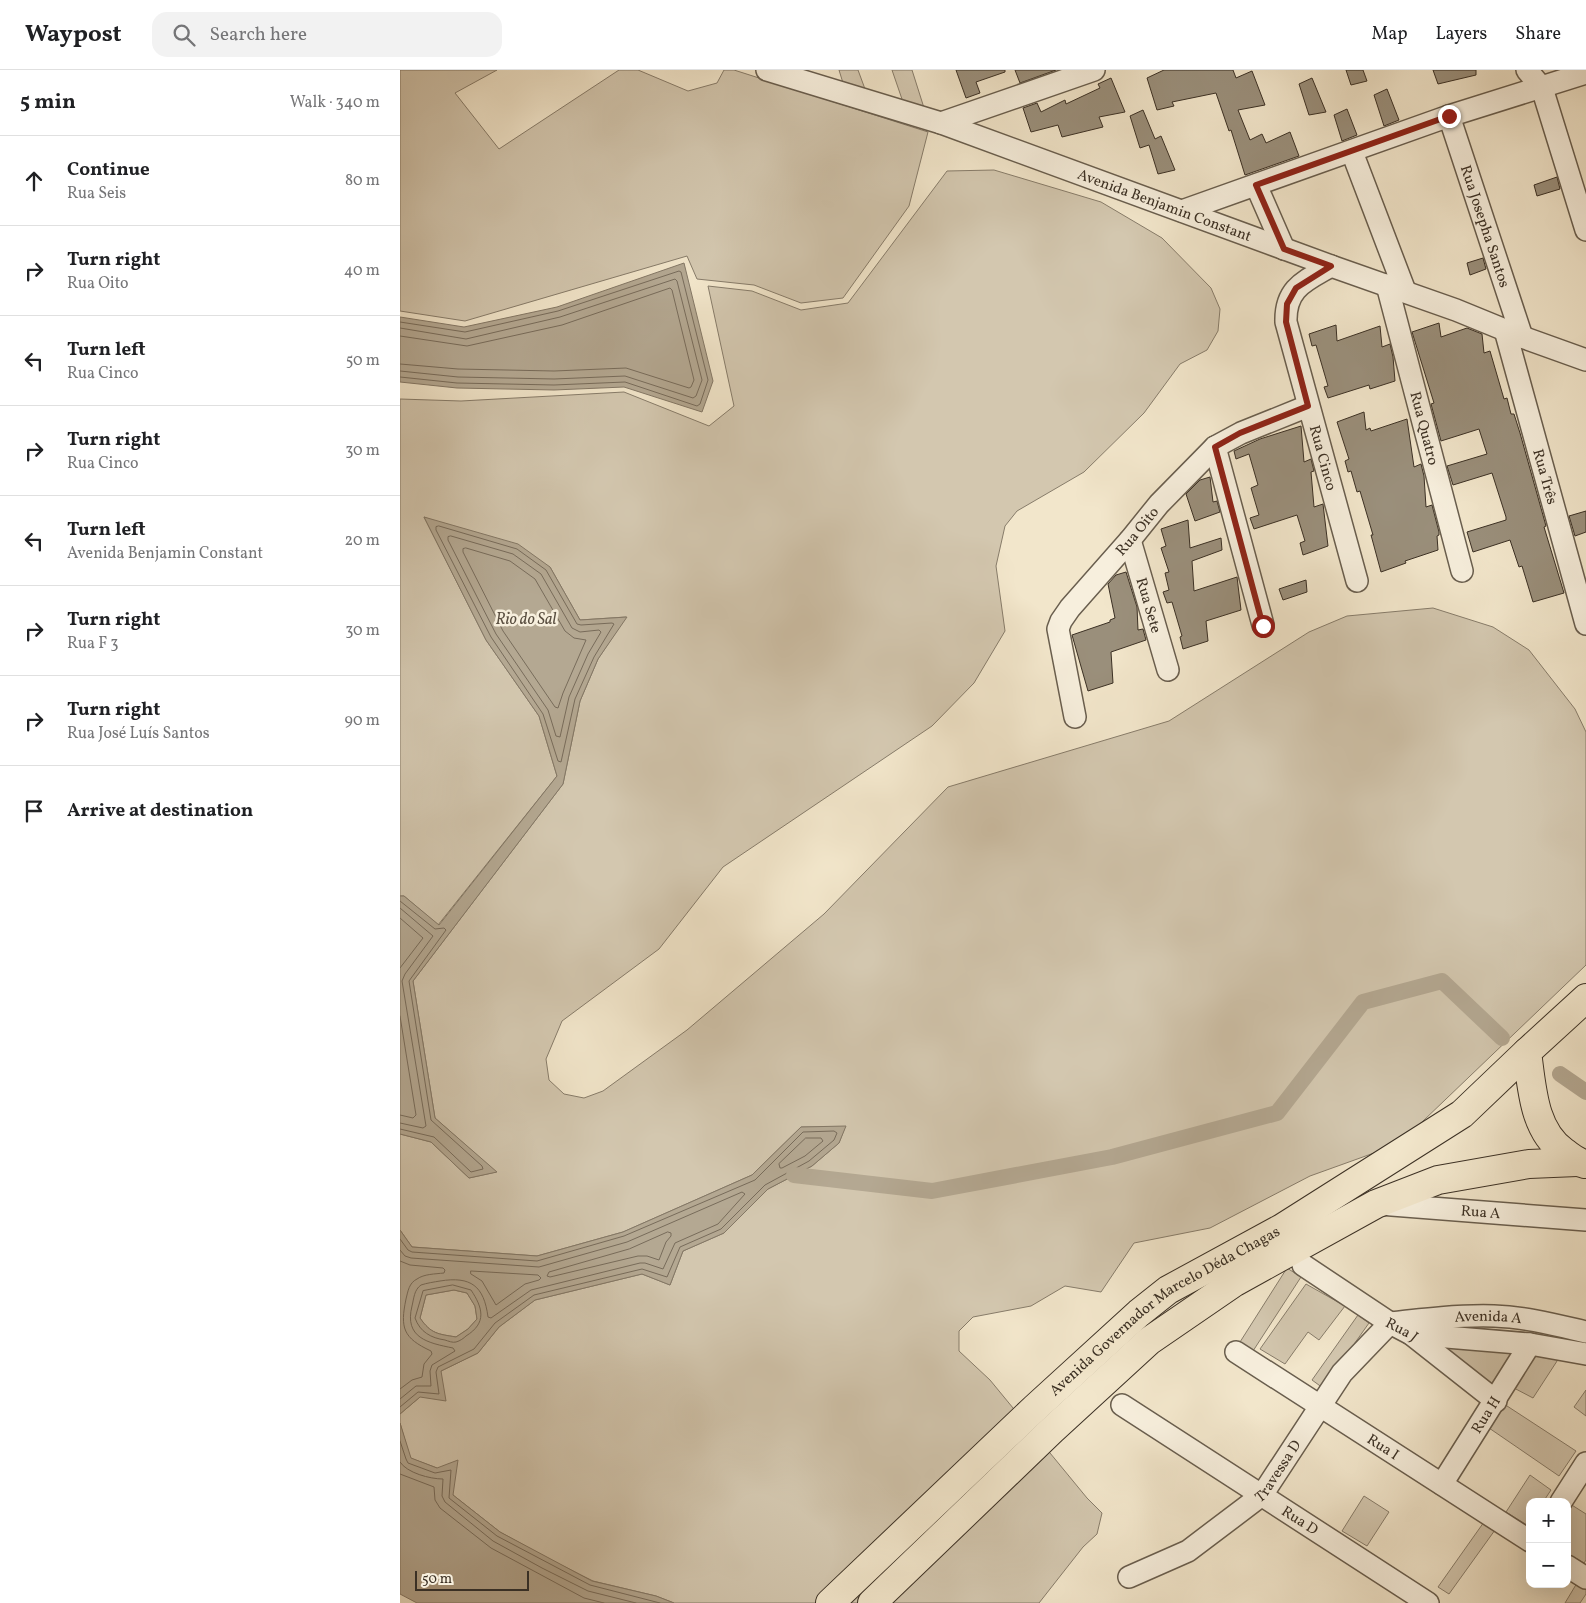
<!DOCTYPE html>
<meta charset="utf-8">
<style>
:root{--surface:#fff;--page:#f2f2f2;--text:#202124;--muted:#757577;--line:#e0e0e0}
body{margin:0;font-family:Vollkorn,serif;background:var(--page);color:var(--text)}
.controls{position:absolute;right:15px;bottom:15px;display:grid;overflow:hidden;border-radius:10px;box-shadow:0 5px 20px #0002}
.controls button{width:45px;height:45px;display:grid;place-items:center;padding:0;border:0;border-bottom:1px solid var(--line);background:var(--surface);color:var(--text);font:25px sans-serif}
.scale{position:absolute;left:15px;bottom:12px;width:114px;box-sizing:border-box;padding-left:5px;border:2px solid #3b3024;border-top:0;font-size:14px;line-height:18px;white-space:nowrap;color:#3b3024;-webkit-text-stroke:4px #f7efdd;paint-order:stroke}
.stop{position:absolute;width:15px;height:15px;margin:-11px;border:4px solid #8f2418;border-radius:50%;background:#fff}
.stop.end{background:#8f2418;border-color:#fff;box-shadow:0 1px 5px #0008}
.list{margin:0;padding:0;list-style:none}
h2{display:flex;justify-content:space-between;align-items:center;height:65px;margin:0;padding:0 20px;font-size:21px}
h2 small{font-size:16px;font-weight:400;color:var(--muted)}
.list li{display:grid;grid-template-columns:32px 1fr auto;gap:15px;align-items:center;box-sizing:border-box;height:90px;padding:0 20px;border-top:1px solid var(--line)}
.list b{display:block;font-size:19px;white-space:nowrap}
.list p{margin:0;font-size:16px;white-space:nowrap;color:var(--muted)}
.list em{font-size:16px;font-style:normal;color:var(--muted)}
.icon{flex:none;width:28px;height:28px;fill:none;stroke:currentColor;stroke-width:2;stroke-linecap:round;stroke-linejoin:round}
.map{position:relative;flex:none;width:1186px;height:1533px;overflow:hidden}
header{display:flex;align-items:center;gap:30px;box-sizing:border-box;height:70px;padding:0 25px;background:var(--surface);border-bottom:1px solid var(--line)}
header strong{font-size:24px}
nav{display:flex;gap:28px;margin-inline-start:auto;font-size:18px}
.search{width:350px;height:45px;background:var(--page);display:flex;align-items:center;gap:12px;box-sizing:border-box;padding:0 18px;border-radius:15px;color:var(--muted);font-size:19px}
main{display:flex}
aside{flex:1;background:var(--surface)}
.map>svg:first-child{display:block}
.green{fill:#d3c7af;stroke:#877c6a}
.water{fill:#b4a892;stroke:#847866;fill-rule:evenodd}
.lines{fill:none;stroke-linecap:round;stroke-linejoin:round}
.shore{stroke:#786c5b;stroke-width:1}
.canal{stroke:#b4a892;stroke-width:16}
.building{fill:#9a8f7b;stroke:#3b3024}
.minor-casing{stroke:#695e4e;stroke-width:24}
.major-casing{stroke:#3b3024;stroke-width:30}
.minor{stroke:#f7efdd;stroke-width:21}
.major{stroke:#f2e6cb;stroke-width:28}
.route{stroke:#8f2418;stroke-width:6}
.labels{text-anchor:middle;stroke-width:5;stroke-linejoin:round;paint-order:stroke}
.street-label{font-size:15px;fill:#3b3024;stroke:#f7efdd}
.water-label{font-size:16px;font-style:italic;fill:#594e40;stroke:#f7efdd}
</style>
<header>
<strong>Waypost</strong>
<div class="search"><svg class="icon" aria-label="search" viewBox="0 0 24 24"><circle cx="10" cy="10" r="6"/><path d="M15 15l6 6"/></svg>Search here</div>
<nav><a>Map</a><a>Layers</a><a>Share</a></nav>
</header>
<main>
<aside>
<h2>5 min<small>Walk · 340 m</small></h2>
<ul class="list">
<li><svg class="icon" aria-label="ahead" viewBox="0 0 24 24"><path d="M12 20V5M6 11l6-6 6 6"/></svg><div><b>Continue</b><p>Rua Seis</p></div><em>80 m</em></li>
<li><svg class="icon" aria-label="right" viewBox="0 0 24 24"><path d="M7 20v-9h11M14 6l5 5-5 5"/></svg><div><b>Turn right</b><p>Rua Oito</p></div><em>40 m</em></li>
<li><svg class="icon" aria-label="left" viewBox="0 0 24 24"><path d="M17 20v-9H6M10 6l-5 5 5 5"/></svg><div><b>Turn left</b><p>Rua Cinco</p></div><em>50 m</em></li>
<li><svg class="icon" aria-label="right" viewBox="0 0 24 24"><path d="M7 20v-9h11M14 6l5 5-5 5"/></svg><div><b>Turn right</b><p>Rua Cinco</p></div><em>30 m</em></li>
<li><svg class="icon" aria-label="left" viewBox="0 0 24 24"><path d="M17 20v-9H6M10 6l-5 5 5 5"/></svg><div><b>Turn left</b><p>Avenida Benjamin Constant</p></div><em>20 m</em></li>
<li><svg class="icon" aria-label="right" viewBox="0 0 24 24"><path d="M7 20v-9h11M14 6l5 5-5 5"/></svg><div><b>Turn right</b><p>Rua F 3</p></div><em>30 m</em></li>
<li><svg class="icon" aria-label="right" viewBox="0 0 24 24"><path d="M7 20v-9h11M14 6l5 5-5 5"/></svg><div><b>Turn right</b><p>Rua José Luís Santos</p></div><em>90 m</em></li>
<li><svg class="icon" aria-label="arrive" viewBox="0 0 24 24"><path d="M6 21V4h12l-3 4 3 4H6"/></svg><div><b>Arrive at destination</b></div></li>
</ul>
</aside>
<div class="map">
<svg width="1186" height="1533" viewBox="0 0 1186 1533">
<rect width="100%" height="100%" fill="#f2e6cb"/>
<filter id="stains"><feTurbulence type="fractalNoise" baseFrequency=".004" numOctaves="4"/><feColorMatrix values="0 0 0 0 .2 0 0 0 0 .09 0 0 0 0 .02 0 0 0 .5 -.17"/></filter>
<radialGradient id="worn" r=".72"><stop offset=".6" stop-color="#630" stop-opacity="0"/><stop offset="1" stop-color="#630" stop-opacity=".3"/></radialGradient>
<path class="green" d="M0 0H97L55 23 99 79 219 0H238L288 21 317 13 324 0H334L528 62 509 136 443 228 401 233 354 215 297 209 287 186 65 251 0 241Z
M439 0H458L465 19 443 13Z
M492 0H512L525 41 504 35Z
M594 100 701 132 762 168 811 218 820 239 818 261 807 280 780 294 744 343 684 402 617 441 605 456 596 496 605 561 574 613 532 656 323 797 259 879 162 951 146 989 149 1010 164 1024 184 1028 203 1021 287 960 424 844 548 717 769 651 909 562 947 546 1033 538 1093 557 1129 580 1175 639 1186 662V895L999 1074 910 1106 810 1158 734 1173 701 1222 665 1216 631 1236 573 1247 559 1261V1281L590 1310 687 1428 702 1443 697 1464 683 1477 639 1533H274L256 1526 193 1511 147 1488 100 1462 53 1425 37 1398 10 1388 0 1353V1344L20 1327 41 1301 78 1283 99 1257 135 1230 242 1204 270 1215 283 1181 324 1163 368 1119 412 1096 439 1073 445 1057H401L352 1105 223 1162 137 1186 12 1177 0 1160V1064L31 1072 69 1108 96 1102 35 1048 13 911 163 714 180 631 198 589 226 547 180 550 150 497 24 447 86 570 139 646 157 706 38 855 4 826H0V329L61 331 224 322 309 356 334 336 308 216 352 221 401 240 448 233 547 101Z
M887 1198 901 1207 853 1281 840 1272Z
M906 1214 945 1236 919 1270 908 1262 885 1294 860 1279Z
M54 1220 67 1223 75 1236 77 1249 68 1259 56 1267C38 1264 31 1264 20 1248L26 1225Z
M958 1245 969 1253 923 1318 912 1310Z
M1035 1275 1116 1281 1094 1315Z
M1135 1280 1159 1288 1133 1328 1112 1317Z
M1186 1320V1346L1174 1337Z
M1104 1334 1176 1381 1159 1406 1089 1358Z
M1130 1405 1151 1420 1143 1432H1130V1451L1127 1455 1106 1442Z
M964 1426 989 1442 967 1476 942 1461Z
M1167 1432 1186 1444V1490L1184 1493 1167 1483Z
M1084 1452 1095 1460 1049 1524 1038 1517Z
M1177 1513 1186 1519V1524L1180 1533H1165Z"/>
<path class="water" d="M284 193 313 311 302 342 224 317 154 320 57 318 0 312V247L64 257 157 237Z
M24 447 118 474 150 497 180 550 227 547 198 589 180 631 163 714 13 911 35 1048 97 1102 69 1108 31 1072 0 1064V826H4L39 855 157 706 139 646 86 570Z
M446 1056 439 1073 412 1096 368 1119 324 1163 283 1181 270 1215 242 1204 135 1230 99 1257 78 1283 41 1301 46 1331 20 1327 0 1344V1160L12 1177 137 1186 223 1162 352 1105 401 1057ZM54 1220 67 1223 75 1236 77 1249 68 1259 56 1267C38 1264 31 1264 20 1248L26 1225Z
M0 1353 11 1388 37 1398 58 1390 53 1425 100 1462 192 1511 256 1526 274 1533H17L0 1524Z"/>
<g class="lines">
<path class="shore" d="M0 252 65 262 158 241 279 201 281 202 308 310 300 334 297 336 225 312 154 315 57 313 0 307
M0 258 66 269 160 247 275 209 277 211 302 310 296 326 293 328 225 306 154 309 58 307 0 301
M0 266 67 276 162 255 270 218 272 220 294 310 291 317 289 318 226 298 154 301 58 299 0 294
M39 456 117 479 146 500 177 554 181 555 212 553 214 554 194 587 175 629 161 692 158 691 143 644 91 567 36 460V457Z
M51 466 113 484 141 504 172 558 180 562 199 560 201 562 188 584 169 627 160 667 156 666 148 640 96 564 48 470V467Z
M66 478 110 491 135 509 165 561 174 568 186 570 163 623 158 638 155 637 103 561 63 482V479Z
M0 831 35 859 44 858 46 860 9 911 31 1050 82 1096 83 1099 71 1102 34 1067 0 1059
M0 838 33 866 5 904 2 911 26 1056 23 1058 0 1053
M0 848 23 868 0 898
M0 946 16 1045 13 1048 0 1045
M406 1068H421L423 1071 405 1086 382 1098H380L379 1094Z
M268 1162 271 1163V1166L266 1172 259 1190 247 1186H238L150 1207 147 1206 149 1202 229 1179Z
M0 1169 8 1180 12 1182 137 1191 224 1166 355 1110 403 1062 434 1061 437 1063 434 1070 409 1091 365 1115 321 1159 280 1177 267 1207 242 1199 134 1225 95 1253 74 1279 38 1297 36 1302 39 1324 18 1322 0 1337
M0 1180 5 1186 11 1188 139 1197 227 1172 342 1122 345 1124 318 1154 275 1173 263 1199 245 1193H240L131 1220 91 1248 88 1247C84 1216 71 1206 40 1211 34 1212 27 1213 21 1215 14 1220 14 1228 12 1236 4 1268 28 1273 53 1278L55 1281 32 1295 30 1301 31 1316H16L0 1329
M0 1191 10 1195 43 1198 45 1200 44 1203C35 1204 24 1204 17 1209 9 1213 8 1221 6 1229 0 1258 3 1268 31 1281L32 1284 24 1294 22 1307 12 1310 0 1319
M71 1201 138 1205 141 1208 139 1210 125 1214 96 1235 82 1211 71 1204Z
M53 1215 71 1220C83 1238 87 1253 66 1266 64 1268 60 1271 56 1272 53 1273 48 1271 45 1270 31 1268 20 1262 15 1248L23 1221Z
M0 1371 6 1389 8 1393 35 1403 51 1400 49 1428 97 1466 190 1515 260 1533
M0 1392C7 1403 30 1409 43 1409L42 1426 45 1432 93 1471 142 1498 188 1521 236 1533
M0 1404 34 1417 35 1430 40 1438 91 1478 184 1528 204 1533"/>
<path class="canal" d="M1160 1004 1186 1022
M394 1105 532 1121 712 1087 877 1043 963 932 1042 911 1102 968"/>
</g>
<path class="building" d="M556 0H605V2L576 12 580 23 566 28Z
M615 0H656L620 13Z
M764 0H833L836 8 852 1 865 35 838 40 850 70 862 64 866 73 890 62 899 86 845 105 831 60 829 61 816 23 772 32 774 36 757 40 747 8Z
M946 0H963L967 11 951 15Z
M1033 0H1076V5L1038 14Z
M711 8 725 42 699 47 703 57 662 67 658 55 631 62 623 38 637 33 641 42 665 30 666 34 700 18 698 14Z
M912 8 926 42 909 45 899 14Z
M987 19 999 50 984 56 974 25Z
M947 39 957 65 942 71 934 45Z
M743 40 755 69 761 66 775 100 758 104 749 75 740 78 730 46Z
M1157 107 1160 119 1137 126 1134 115Z
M1083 188 1086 199 1070 205 1067 193Z
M1039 253 1041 267 1067 258 1082 264 1084 283 1090 281 1104 329 1107 328 1111 344H1114L1120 363 1146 456 1144 457 1164 523 1133 532 1122 496 1119 497 1110 470 1073 482 1067 462 1106 450V447L1092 403 1053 415 1047 396 1087 384 1079 359 1041 371 1031 334 1034 333 1012 262Z
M936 255 937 271 980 256 982 277 990 274 993 287 995 311 970 319 969 315 928 328 924 317 928 316 916 275 912 276 909 264Z
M964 342 966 360 970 358 971 361 1007 349 1014 397 1021 394 1024 406 1026 437 1032 435 1039 462V465L1037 466 1038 480 1005 491 1006 493 981 502 971 465H973L960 421 957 422 951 401 948 402 945 391 949 389 937 352Z
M901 356 904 392 911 389 914 401 911 402 914 437 923 434 928 476 903 485 900 473 905 471 897 445 854 459 850 448 859 445 851 418 858 415 849 384 836 389 834 381 860 369Z
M810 407 813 432 817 431 820 442 795 451 786 424 800 410Z
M1186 441V462L1175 466 1169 446Z
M788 450 790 478 821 468 822 480 792 491 794 521 837 507 841 540 806 551 808 571 783 579 780 567 782 566 772 532 767 533 763 522 769 520 765 503 769 502 761 478 766 476 761 459Z
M726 502 737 537 738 560 743 559 746 570 711 582 713 613 688 621 672 565 710 552V550L715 548 708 514 716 505Z
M906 510 907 522 883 530 879 519Z"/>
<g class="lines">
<defs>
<g id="minor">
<path id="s1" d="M367 0 541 53 931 196 1056 240 1122 267 1186 290"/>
<path d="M1127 0 1142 18 1186 160"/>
<path id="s2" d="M1049 46 1122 267"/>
<path d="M541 53 694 0"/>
<path d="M952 82 1005 221"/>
<path d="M856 115 884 179"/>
<path d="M782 141 1049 46 1186 3"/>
<path id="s3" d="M931 196C905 211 885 218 886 252L957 511"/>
<path id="s4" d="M987 215 1062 501"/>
<path id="s5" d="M1105 260 1186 554"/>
<path d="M815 377 863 555"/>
<path id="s6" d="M730 470 768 600"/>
<path id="s7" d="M675 647 658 559 661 551 670 538 730 470 759 434 815 377 841 363 908 336"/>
<path id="s8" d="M979 1134 1186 1150"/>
<path id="s9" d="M903 1195 990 1253 1011 1264 1096 1331"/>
<path d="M1011 1264 1130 1274 1186 1284"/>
<path id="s10" d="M836 1282 1130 1471"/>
<path id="s11" d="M722 1335 1028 1533"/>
<path id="s12" d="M1042 1414 1130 1274"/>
<path d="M1161 1432 1186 1393"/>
<path d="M1167 1496 1186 1508"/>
<path id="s13" d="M729 1507 788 1481 862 1425 942 1303 990 1253C1024 1249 1059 1245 1094 1246 1126 1247 1156 1255 1186 1262"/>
</g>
<g id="major">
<path d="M1185 1094C1176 1092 1171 1087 1164 1082 1133 1060 1132 1017 1127 982L1186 928"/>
<path id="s14" d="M430 1533 635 1338 739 1243 768 1220 882 1158 1062 1044 1127 982"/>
<path d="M472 1533 652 1360 749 1271 835 1212 976 1134 1038 1110 1129 1094 1177 1092"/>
</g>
</defs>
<use href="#minor" class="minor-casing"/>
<use href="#major" class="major-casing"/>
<use href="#minor" class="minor"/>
<use href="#major" class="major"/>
</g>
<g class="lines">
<path class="route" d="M863 556 815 377 840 363 908 336 886 252 887 234 896 218 931 196 884 179 856 115 1049 46"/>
</g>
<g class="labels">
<g class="street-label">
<text dy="5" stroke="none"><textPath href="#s1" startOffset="420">Avenida Benjamin Constant</textPath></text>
<text dy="5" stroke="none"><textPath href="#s2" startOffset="116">Rua Josepha Santos</textPath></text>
<text dy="5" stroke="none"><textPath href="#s4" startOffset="148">Rua Quatro</textPath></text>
<text dy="5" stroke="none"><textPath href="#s3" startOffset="218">Rua Cinco</textPath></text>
<text dy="5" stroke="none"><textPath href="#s5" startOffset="152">Rua Três</textPath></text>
<text dy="5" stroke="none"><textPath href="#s7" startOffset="216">Rua Oito</textPath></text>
<text dy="5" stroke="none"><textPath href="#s6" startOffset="68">Rua Sete</textPath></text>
<text dy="5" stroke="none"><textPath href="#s8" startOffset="102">Rua A</textPath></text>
<text dy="5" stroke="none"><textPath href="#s14" startOffset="446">Avenida Governador Marcelo Déda Chagas</textPath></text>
<text dy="5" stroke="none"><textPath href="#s13" startOffset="471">Avenida A</textPath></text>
<text dy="5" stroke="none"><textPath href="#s9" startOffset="118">Rua J</textPath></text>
<text dy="5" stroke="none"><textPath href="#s12" startOffset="82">Rua H</textPath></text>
<text dy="5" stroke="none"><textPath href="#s10" startOffset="175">Rua I</textPath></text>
<text dy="5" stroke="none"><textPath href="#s13" startOffset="186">Travessa D</textPath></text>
<text dy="5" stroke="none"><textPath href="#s11" startOffset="212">Rua D</textPath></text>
</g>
<g class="water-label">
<text x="126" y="554">Rio do Sal</text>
</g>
</g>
<rect width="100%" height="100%" filter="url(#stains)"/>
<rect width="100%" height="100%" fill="url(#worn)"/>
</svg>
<div class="controls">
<button>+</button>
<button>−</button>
</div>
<div class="scale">50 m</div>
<div class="stop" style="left:863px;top:556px"></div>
<div class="stop end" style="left:1049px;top:46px"></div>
</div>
</main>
